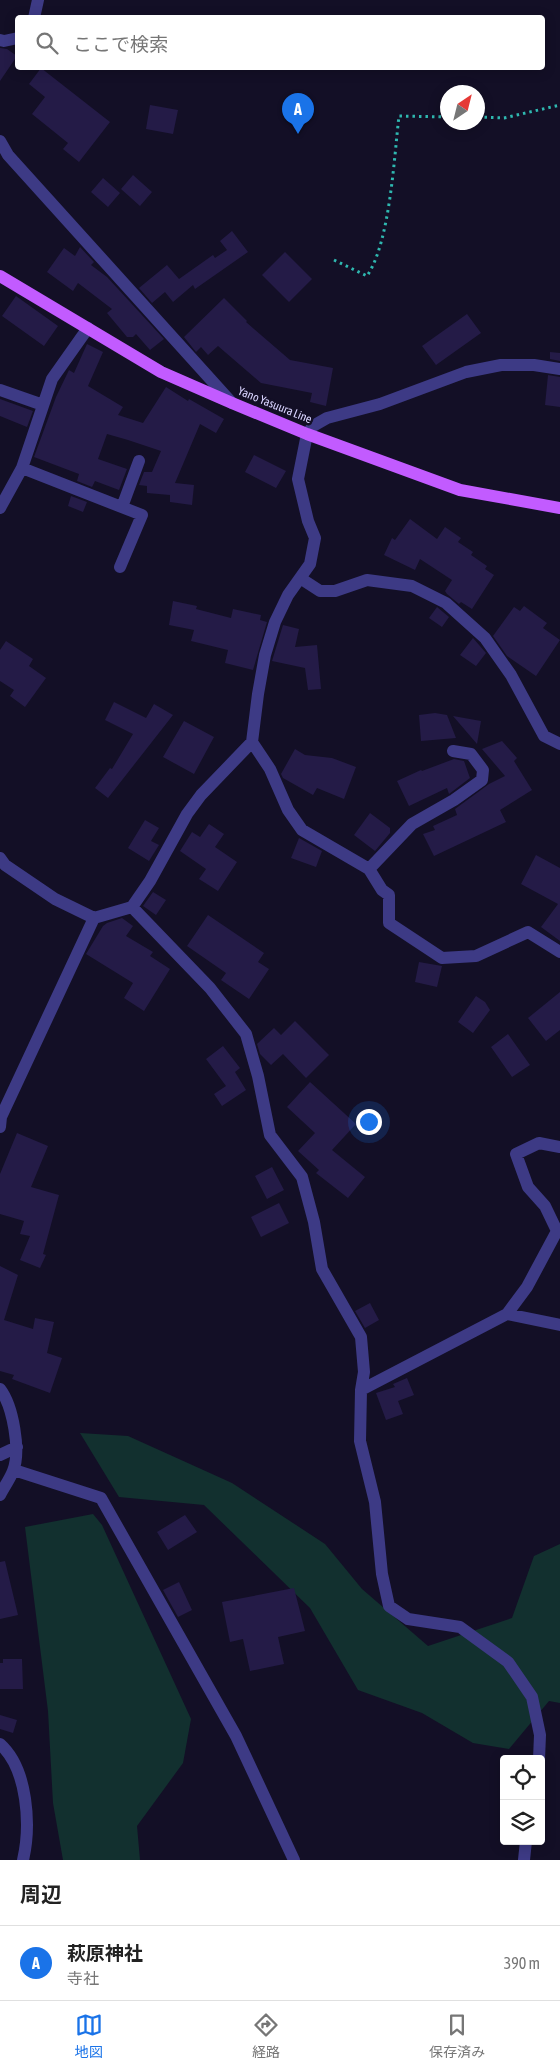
<!DOCTYPE html>
<html lang="ja">
<meta charset="utf-8">
<style>
:root{--surface:#fff;--page:#f2f2f2;--text:#222;--muted:#767676;--line:#e0e0e0;--accent:#1a73e8}
body{margin:0;font-family:"Asap Condensed","Noto Sans JP",sans-serif;background:var(--page);color:var(--text)}
.controls{position:absolute;right:15px;bottom:15px;display:grid;overflow:hidden;border-radius:5px;box-shadow:0 2px 12px #0003}
.controls button{width:45px;height:45px;display:grid;place-items:center;padding:0;border:0;border-bottom:1px solid var(--line);background:var(--surface);color:var(--text);font:25px sans-serif}
.compass{position:absolute;left:440px;top:85px;width:45px;height:45px;border-radius:50%;background:var(--surface);box-shadow:0 2px 12px #0003;rotate:35deg}
.you{position:absolute;left:368px;top:1121px;width:18px;height:18px;margin:-12px;border:4px solid #fff;border-radius:50%;background:#1a73e8;box-shadow:0 0 0 8px #1a73e833}
.badge{display:grid;place-items:center;width:32px;height:32px;border-radius:50%;background:var(--accent);color:#fff;font-size:16px;font-weight:700}
.pin{position:absolute;translate:-50% -41px;filter:drop-shadow(0 1px 2px #0008)}
.pin::after{content:'';position:absolute;top:26px;width:18px;height:15px;background:inherit;clip-path:polygon(0 0,100% 0,50% 100%)}
.list{margin:0;padding:0;list-style:none}
h2{display:flex;justify-content:space-between;align-items:center;height:65px;margin:0;padding:0 20px;font-size:21px}
h2 small{font-size:16px;font-weight:400;color:var(--muted)}
.list li{display:grid;grid-template-columns:32px 1fr auto;gap:15px;align-items:center;box-sizing:border-box;height:75px;padding:0 20px;border-top:1px solid var(--line)}
.list b{display:block;font-size:19px;white-space:nowrap}
.list p{margin:0;font-size:16px;white-space:nowrap;color:var(--muted)}
.list em{font-size:16px;font-style:normal;color:var(--muted)}
.icon{flex:none;width:28px;height:28px;fill:none;stroke:currentColor;stroke-width:2;stroke-linecap:round;stroke-linejoin:round}
.map{position:relative;flex:none;width:560px;height:1860px;overflow:hidden}
.search{position:absolute;background:var(--surface);box-shadow:0 2px 12px #0003;left:15px;right:15px;top:15px;height:55px;display:flex;align-items:center;gap:12px;box-sizing:border-box;padding:0 18px;border-radius:5px;color:var(--muted);font-size:19px}
.sheet{height:140px;background:var(--surface)}
nav{display:flex;justify-content:space-around;align-items:center;box-sizing:border-box;height:70px;border-top:1px solid var(--line);background:var(--surface);font-size:14px;color:var(--muted)}
nav a{display:grid;justify-items:center;gap:2px}
nav .on{color:var(--accent)}
.map>svg:first-child{display:block}
.green{fill:#12302f}
.building{fill:#241b47}
.lines{fill:none;stroke-linecap:round;stroke-linejoin:round}
.path{stroke:#2fb8b0;stroke-width:3;stroke-dasharray:2.5 4;stroke-linecap:butt}
.minor{stroke:#3d3a85;stroke-width:12}
.major{stroke:#c25bff;stroke-width:12}
.labels{text-anchor:middle;stroke-width:5;stroke-linejoin:round;paint-order:stroke}
.street-label{font-size:12px;fill:#d9d4ff;stroke:#130f26}
</style>
<div class="map">
<svg width="560" height="1860" viewBox="0 0 560 1860">
<rect width="100%" height="100%" fill="#130f26"/>
<path class="green" d="M80 1433 128 1436 232 1483 325 1544 362 1589 428 1646 512 1618 534 1556 560 1544V1703L549 1701 509 1749 473 1743 422 1713 358 1690 310 1608 204 1505 119 1497Z
M93 1514 102 1525 191 1719 183 1763 137 1826 140 1860H63L53 1803 48 1711 25 1527Z"/>
<path class="building" d="M0 48 7 49 17 56 0 81Z
M41 68 110 122 79 162 63 149 68 143 32 114 45 97 29 84Z
M150 105 178 110 173 134 146 129Z
M133 175 152 192 140 206 121 189Z
M103 178 120 193 108 207 91 192Z
M232 231 248 252 195 289 193 285 173 302 165 292 152 303 139 288 167 265 179 279 213 255 215 258 227 250 220 241Z
M80 247 94 262 91 265 107 277 164 339 150 350 136 334 133 337H127L107 313 112 309 78 283 73 291 47 272 64 248 75 256Z
M285 252 312 279 289 302 262 275Z
M16 296 58 326 44 346 2 316Z
M224 298 247 321 246 322 290 360 333 368 326 406 310 402 312 393 261 383 218 346 208 355 201 347 196 352 184 337Z
M467 314 481 333 436 365 422 346Z
M87 344 103 352 88 386 123 407 118 415 143 423 166 387 188 401 189 399 224 419 216 433 200 424 175 483 194 485 192 505 170 502V495L147 493V486L139 485 144 472H152L161 451 128 440 107 434 98 459 127 469 119 490 95 481 92 487 77 481 79 474 34 457 56 397 69 370 74 373Z
M550 352 560 353V361L550 359Z
M548 375 560 377V407L545 405Z
M0 399 33 411 27 427 0 416Z
M254 455 286 471 276 488 245 472Z
M71 496 87 502 83 512 68 506Z
M410 519 437 539 445 527 461 538 458 542 473 552 471 555 487 566 485 569 494 575 472 609 461 602 459 604 447 594 445 591 452 580 420 559 415 570 384 555 392 538 395 540Z
M173 601 197 606 196 609 231 618 233 609 261 615 260 620 267 622 253 670 225 663 228 650 191 641 194 630 169 625Z
M524 606 547 623 543 628 560 640 536 676 507 656 493 636 514 607 520 611Z
M437 607 449 617 442 627 429 618Z
M283 625 299 629 295 647 317 645 321 689 308 690 305 668 272 661Z
M473 638 486 653 476 666 460 655Z
M6 641 33 659 29 666 46 678 25 707 10 696 14 690 0 681V650Z
M114 702 146 718 154 704 173 715 108 798 95 788 110 768 112 769 133 734 105 720Z
M435 713 447 715 456 738 421 741 419 715Z
M453 716 481 721 477 744Z
M184 721 214 737 194 774 163 757Z
M502 741 517 758 514 761 532 790 500 810 506 822 434 856 423 834 435 830 433 826 457 815 455 809 489 784 505 776 482 749Z
M295 749 305 755 332 758 356 767 344 799 317 788 313 795 283 778 281 774Z
M454 759 464 761 470 778 449 794 447 788 409 806 397 781 421 770 422 771Z
M370 813 390 828V833L375 851 354 835Z
M145 820 159 828 151 841 159 845 149 861 128 848Z
M209 824 224 834 215 847 237 862 218 891 199 879 206 869 180 851 192 832 200 837Z
M299 838 322 851 316 867 291 858Z
M536 855 560 868V941L541 927 558 904 521 884Z
M153 892 166 900 156 915 143 906Z
M208 915 264 953 258 962 269 969 249 999 221 980 226 973 187 946Z
M122 918 133 926 126 936 153 952 150 956 170 969 144 1011 124 998 133 983 86 954 103 926 107 923Z
M419 962 442 966 437 987 415 982Z
M560 992V1030L546 1041 528 1018Z
M476 996 485 1002 490 1010 473 1033 458 1022Z
M295 1021 329 1055 306 1078 283 1054 271 1065 260 1054 257 1044 274 1028 281 1035Z
M508 1034 530 1065 512 1077 491 1047Z
M223 1046 240 1068 235 1072 246 1090 222 1106 214 1094 226 1086 206 1059Z
M310 1082 356 1124 332 1150 365 1177 348 1198 316 1173 319 1170 298 1151 315 1133 287 1107Z
M17 1133 48 1146 31 1187 59 1195 43 1254 46 1255 40 1268 20 1260 30 1236 20 1234 24 1221 0 1214V1174Z
M272 1167 284 1190 267 1199 255 1176Z
M279 1203 289 1223 261 1237 251 1217Z
M0 1266 18 1275 4 1320 33 1329 35 1318 54 1322 47 1353 62 1358 50 1393 12 1379 14 1375 0 1371Z
M370 1303 379 1320 365 1328 355 1311Z
M407 1378 414 1395 398 1401 403 1414 386 1420 376 1393 395 1387 393 1384Z
M185 1515 197 1532 168 1550 157 1532Z
M5 1561 18 1615 0 1619V1562Z
M179 1582 192 1610 178 1617 163 1590Z
M294 1588 305 1631 278 1637 284 1664 250 1671 243 1639 230 1642 222 1602Z
M3 1659H22L23 1689H0V1663H3Z
M0 1715 17 1720 13 1733 0 1729Z"/>
<g class="lines">
<path class="path" d="M478 117 504 118 560 105
M334 260 367 276C390 242 394 158 399 116L448 117"/>
<path class="minor" d="M34 18 38 0
M0 40 4 41 18 38
M0 141 8 155 232 403
M0 390 43 405
M22 468 142 515 120 567
M122 507 139 461
M0 508 22 468 52 379 88 328
M300 578 320 591H335L367 580 412 586 446 603 485 638 511 675 544 736 560 744
M252 742 270 769 288 810 302 830 369 869 382 890 389 895V923L442 958 476 956 528 932 560 952
M0 858 5 865 55 899 94 918 132 907 150 881 187 814 201 795 252 742 258 694 265 655 275 622 288 595 310 564 315 538 308 521 298 479 307 434 313 426 327 418 380 404 466 372 501 365H534L560 369
M369 869 412 824 454 800 482 780 483 770 471 754 453 751
M132 907 210 988 246 1034 258 1076 270 1135 302 1177 314 1222 322 1269 361 1337 364 1372 361 1390 360 1441 375 1502 382 1574 389 1606 408 1619 460 1627 508 1662 532 1697 540 1735 539 1759
M0 1127 1 1117 94 918
M507 1314 560 1325
M0 1389C13 1406 21 1451 13 1471 10 1479 4 1487 0 1495
M361 1390 507 1314 527 1287 557 1231 545 1206 528 1187 516 1154 539 1143 560 1147
M0 1455 17 1447
M14 1470 101 1498 236 1736 294 1860
M0 1744C28 1769 31 1826 23 1860
M524 1860 526 1841"/>
<path class="major" d="M0 276 161 372 232 403 307 434 460 490 560 508"/>
</g>
<g class="labels">
<g class="street-label">
<text transform="translate(275 405) rotate(22)" y="4">Yano Yasuura Line</text>
</g>
</g>
</svg>
<div class="controls">
<button><svg class="icon" aria-label="locate" viewBox="0 0 24 24"><circle cx="12" cy="12" r="6"/><path d="M12 2v4M12 18v4M2 12h4M18 12h4"/></svg></button>
<button><svg class="icon" aria-label="layers" viewBox="0 0 24 24"><path d="M12 4l9 5-9 5-9-5zM3 14l9 5 9-5"/></svg></button>
</div>
<svg class="compass" viewBox="-18 -18 36 36"><path d="M0-13l5 13h-10z" fill="#e53935"/><path d="M0 13l5-13h-10z" fill="#767676"/></svg>
<div class="you"></div>
<div class="pin badge" style="left:298px;top:134px">A</div>
<div class="search"><svg class="icon" aria-label="search" viewBox="0 0 24 24"><circle cx="10" cy="10" r="6"/><path d="M15 15l6 6"/></svg>ここで検索</div>
</div>
<section class="sheet">
<h2>周辺<small></small></h2>
<ul class="list">
<li><span class="badge">A</span><div><b>萩原神社</b><p>寺社</p></div><em>390 m</em></li>
</ul>
</section>
<nav>
<a class="on"><svg class="icon" aria-label="map" viewBox="0 0 24 24"><path d="M3 6l6-2 6 2 6-2v14l-6 2-6-2-6 2zM9 4v14M15 6v14"/></svg>地図</a>
<a><svg class="icon" aria-label="directions" viewBox="0 0 24 24"><path d="M12 3l9 9-9 9-9-9zM9 14v-3h6M13 9l2 2-2 2"/></svg>経路</a>
<a><svg class="icon" aria-label="saved" viewBox="0 0 24 24"><path d="M7 4h10v16l-5-4-5 4z"/></svg>保存済み</a>
</nav>
